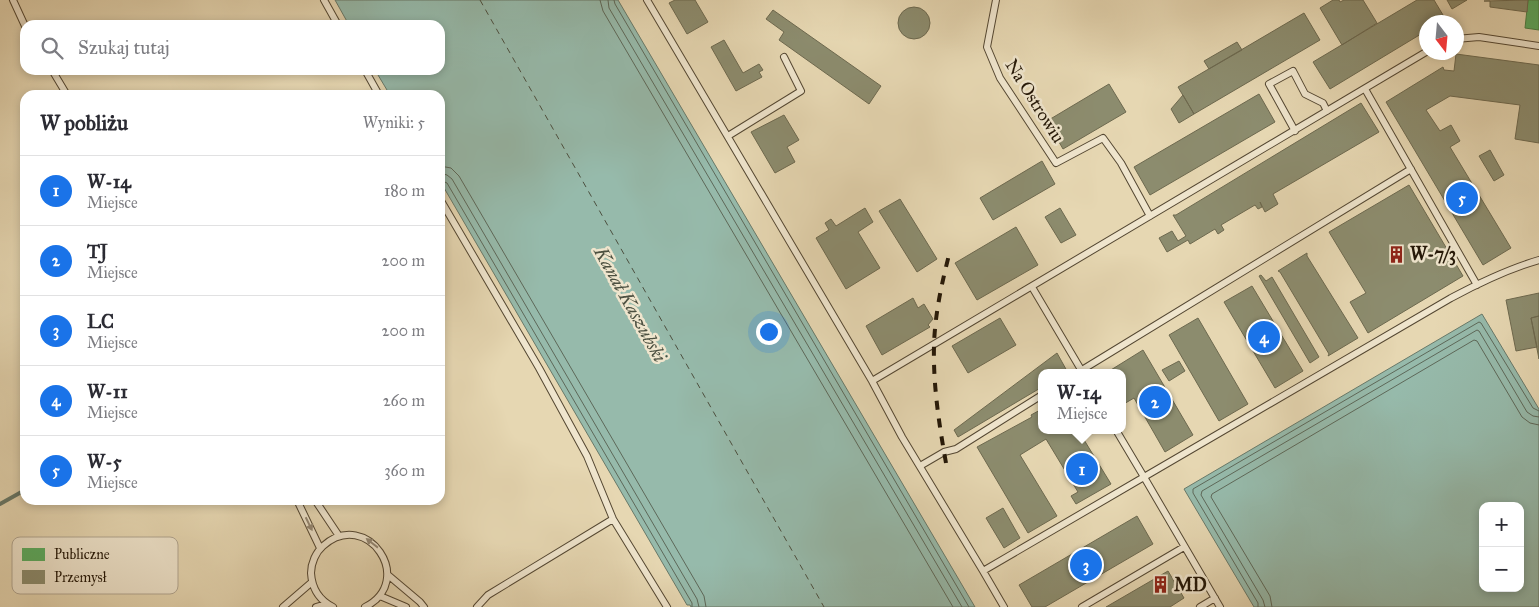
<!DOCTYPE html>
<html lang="pl">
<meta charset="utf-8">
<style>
:root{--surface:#fff;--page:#f2f2f3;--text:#2b2b33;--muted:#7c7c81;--line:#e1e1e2;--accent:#1a73e8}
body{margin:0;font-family:"IM FELL Great Primer",serif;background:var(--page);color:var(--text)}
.controls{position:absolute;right:15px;bottom:15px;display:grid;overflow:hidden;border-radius:10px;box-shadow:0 2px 8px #0003}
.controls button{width:45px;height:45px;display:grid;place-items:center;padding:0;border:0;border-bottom:1px solid var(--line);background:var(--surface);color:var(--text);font:25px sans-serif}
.compass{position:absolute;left:1419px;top:15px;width:45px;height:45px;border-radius:50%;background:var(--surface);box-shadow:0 2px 8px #0003;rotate:164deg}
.you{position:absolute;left:768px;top:331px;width:18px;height:18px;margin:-12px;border:4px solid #fff;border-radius:50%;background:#1a73e8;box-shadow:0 0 0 8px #1a73e833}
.badge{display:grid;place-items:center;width:32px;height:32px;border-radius:50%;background:var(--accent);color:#fff;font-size:16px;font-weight:700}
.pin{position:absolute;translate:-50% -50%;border:2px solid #fff;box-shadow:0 1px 5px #0006}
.popup{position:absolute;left:1038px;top:369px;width:88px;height:65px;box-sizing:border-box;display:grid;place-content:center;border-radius:10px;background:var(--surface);filter:drop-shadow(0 1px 4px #0005);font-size:16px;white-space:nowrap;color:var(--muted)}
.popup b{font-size:19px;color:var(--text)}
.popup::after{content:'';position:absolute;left:50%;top:100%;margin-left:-10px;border:10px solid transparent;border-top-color:var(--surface)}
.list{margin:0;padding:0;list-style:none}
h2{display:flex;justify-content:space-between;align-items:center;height:65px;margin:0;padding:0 20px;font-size:21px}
h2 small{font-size:16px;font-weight:400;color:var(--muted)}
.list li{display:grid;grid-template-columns:32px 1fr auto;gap:15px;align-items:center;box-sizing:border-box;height:70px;padding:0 20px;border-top:1px solid var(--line)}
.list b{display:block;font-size:19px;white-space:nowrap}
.list p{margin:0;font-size:16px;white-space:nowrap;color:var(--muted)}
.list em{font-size:16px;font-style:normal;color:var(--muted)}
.icon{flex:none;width:28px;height:28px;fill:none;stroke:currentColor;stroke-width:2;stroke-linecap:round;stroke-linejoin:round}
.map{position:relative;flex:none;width:1539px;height:607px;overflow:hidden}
.search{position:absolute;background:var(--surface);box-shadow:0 2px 8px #0003;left:20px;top:20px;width:425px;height:55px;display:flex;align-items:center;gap:12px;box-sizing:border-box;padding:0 18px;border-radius:15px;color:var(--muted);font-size:19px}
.panel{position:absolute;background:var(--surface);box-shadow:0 2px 8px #0003;left:20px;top:90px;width:425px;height:415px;border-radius:15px}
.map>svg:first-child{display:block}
.water{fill:#96baab;stroke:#687969;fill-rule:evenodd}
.public{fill:#5aae61;stroke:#4a8146}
.industry{fill:#8c8c6e;stroke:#6d694f}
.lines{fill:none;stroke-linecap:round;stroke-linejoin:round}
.shore{stroke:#5d6859;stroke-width:1}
.stream{stroke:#687969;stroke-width:4}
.ferry{stroke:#4c5040;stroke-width:1;stroke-dasharray:6 5;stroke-linecap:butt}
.service-casing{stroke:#544732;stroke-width:8}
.service{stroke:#efe5cd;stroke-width:6}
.rail{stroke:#241707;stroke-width:4;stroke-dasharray:9 9;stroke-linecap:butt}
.oneway{fill:#948874}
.labels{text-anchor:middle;stroke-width:5;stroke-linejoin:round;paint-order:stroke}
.street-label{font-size:18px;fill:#241707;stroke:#efe5cd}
.poi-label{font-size:18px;font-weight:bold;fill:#241707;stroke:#efe5cd;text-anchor:start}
.water-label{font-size:19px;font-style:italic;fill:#4c5040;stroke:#efe5cd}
.key{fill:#efe5cd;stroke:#b2a792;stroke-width:1}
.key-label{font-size:14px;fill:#241707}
</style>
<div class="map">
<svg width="1539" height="607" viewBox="0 0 1539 607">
<rect width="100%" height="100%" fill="#e6d7b2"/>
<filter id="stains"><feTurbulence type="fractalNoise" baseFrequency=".004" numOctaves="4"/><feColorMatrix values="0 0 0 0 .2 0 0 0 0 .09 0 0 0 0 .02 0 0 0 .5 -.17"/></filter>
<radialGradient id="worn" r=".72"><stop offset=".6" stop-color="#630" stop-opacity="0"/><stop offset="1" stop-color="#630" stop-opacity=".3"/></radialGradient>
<path class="water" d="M335 0H618L975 607H691L690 605H687L440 181V95H390L375 70H440V25H349Z
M1482 314 1539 409V607H1254L1184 489ZM1483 506H1520V588H1483Z"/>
<path class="public" d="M1528 0H1539V30L1525 28Z"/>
<path class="industry" d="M675 0H695L708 22 687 34 669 3Z
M1333 0H1339L1340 2 1344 0H1363L1377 23 1342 45 1320 8Z
M1417 0H1434L1446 20 1441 22H1426V31L1330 89 1313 62Z
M1447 0H1467L1452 9Z
M1528 0 1527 12 1490 7V1H1484Z
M898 23a16 16 0 1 1 32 0a16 16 0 1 1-32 0Z
M773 10 881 86 869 104 779 40 784 32 766 19Z
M1304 13 1320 40 1194 114 1178 87Z
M724 40 743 73 759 64 763 70 759 72 762 77 736 91 711 47Z
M1237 42 1242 50 1209 69 1204 61Z
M1456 54 1539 65V143L1515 139 1520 105 1450 96 1426 110 1440 131 1451 125 1460 141 1450 147 1511 248 1483 265 1386 102 1443 67 1444 70 1454 71Z
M1109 84 1126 112 1063 149 1047 121Z
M1259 94 1275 122 1150 195 1134 167Z
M1183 95 1194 114 1179 123 1171 109Z
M1361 103 1379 132 1273 194 1278 204 1265 212 1260 202 1262 207 1258 209 1255 205 1221 225 1224 230 1218 234 1215 229 1190 244 1188 240 1167 252 1159 238 1172 231 1178 241 1186 236 1173 215H1176Z
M784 115 799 140 787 147 795 162 775 173 751 132Z
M1490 150 1504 175 1494 181 1479 156Z
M1042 161 1055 184 993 220 980 198Z
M1409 185 1463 276 1368 333 1350 302 1366 293 1329 232Z
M900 199 937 259 917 272 879 211Z
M865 208 873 222 858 232 880 268 846 289 816 238 829 230 825 223 831 219 836 226Z
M1060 208 1076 235 1061 243 1045 217Z
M1016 227 1038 265 977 300 955 263Z
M1307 253V256L1358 338 1328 356 1329 354 1280 272 1278 271Z
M1261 275 1266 281 1272 277 1319 357 1310 363 1259 276Z
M1252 286 1303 371 1275 388 1224 302Z
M1539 293V316L1531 318 1537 347 1516 351 1506 300Z
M913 298 918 308 924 304 933 319 928 325 930 327 882 355 866 326Z
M1539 316V359L1531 318Z
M1000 318 1016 345 968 373 952 346Z
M1198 318 1248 404 1219 421 1169 335Z
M1143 350 1193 435 1165 452 1134 398 1122 405V373H1106Z
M1057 353 1067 371 1065 373H1042V387L958 437 954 430Z
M1179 361 1185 371 1169 381 1162 370Z
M1042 409V430H1078L1111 484 1076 504 1071 496 1078 492 1046 439 1020 455 1057 516 1028 533 977 447 1032 417 1031 415Z
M1003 508 1020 538 1004 548 986 518Z
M1137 516 1153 544 1045 607H1032L1019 585Z
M1168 571 1184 598 1170 607H1106Z"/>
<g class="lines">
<path class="shore" d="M600 0 603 11 953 607
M608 0 609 8 962 607
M614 0 615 4 969 607
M440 166 451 168 459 176 704 596 706 607
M440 173 447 175 452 179 697 599 699 607
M440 180 447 183 692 603V607
M1258 607V603L1193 493V489L1479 322 1481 323 1533 408 1539 411
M1265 607 1263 600 1201 495 1202 491 1477 330 1479 331 1527 412 1533 416 1539 417
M1272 607 1270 596 1211 497 1212 494 1474 340 1477 341 1522 417 1530 423 1539 425"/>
<path class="stream" d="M0 504 25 490"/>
<path class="ferry" d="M480 0 824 607"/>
<defs>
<path id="service" d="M13 0 25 26
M324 0 338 25
M647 0 872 381 902 437 983 571
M996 0 987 47 1000 78 1056 163 1103 138 1121 163 1150 216
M1456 39 1479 37 1539 46
M52 70 67 95
M365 70 379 95
M1365 89 1477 285
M1295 131 1269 84 1293 71 1305 94 1323 103 1327 111
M728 136 801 91 784 57
M440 199 539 368 587 456 613 519 667 607
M1032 287 1083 373
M1077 373 1411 169
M872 381 1426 52
M1116 430 1144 477 1451 298C1479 283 1508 269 1539 260
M920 466 944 452 956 449 1042 395
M297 500 320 548
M315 500 339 536
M388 575 420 602 424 607
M380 596 406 607
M283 607 312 582
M316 607 326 604
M333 607C319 600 312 589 311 573 311 563 316 552 323 546 367 507 417 581 365 607
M477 607 488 595 613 519
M1004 607 983 571 1144 477 1220 607
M1082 607 1184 547
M1200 607 1215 598"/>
</defs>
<use href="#service" class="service-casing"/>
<use href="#service" class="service"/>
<path class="rail" d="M946 463C939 424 933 385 934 345 935 313 942 282 950 251"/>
</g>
<defs><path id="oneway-solid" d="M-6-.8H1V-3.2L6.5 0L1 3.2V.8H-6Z" transform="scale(1.25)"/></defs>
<g class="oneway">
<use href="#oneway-solid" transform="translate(309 524) rotate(64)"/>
<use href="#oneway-solid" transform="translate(372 543) rotate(-142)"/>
</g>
<defs>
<symbol id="building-bare" viewBox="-9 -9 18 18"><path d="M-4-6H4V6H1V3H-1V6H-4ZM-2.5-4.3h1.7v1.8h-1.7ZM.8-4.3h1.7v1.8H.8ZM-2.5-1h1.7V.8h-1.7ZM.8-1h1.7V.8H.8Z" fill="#8f2418" stroke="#efe5cd" stroke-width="2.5" paint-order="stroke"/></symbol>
</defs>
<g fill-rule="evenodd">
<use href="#building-bare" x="1384" y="242" width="25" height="25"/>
<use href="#building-bare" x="1148" y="572" width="25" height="25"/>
</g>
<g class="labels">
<g class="street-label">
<text transform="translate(1035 101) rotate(58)" y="6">Na Ostrowiu</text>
</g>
<g class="poi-label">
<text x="1410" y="260">W-7/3</text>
<text x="1174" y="591">MD</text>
</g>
<g class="water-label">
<text transform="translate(631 304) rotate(61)" y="7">Kanał Kaszubski</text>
</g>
</g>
<rect x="12" y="537" width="166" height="57" rx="8" class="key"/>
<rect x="22" y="548" width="23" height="13" fill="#5aae61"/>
<rect x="22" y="570" width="23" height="14" fill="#8c8c6e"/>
<g class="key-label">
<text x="54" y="559">Publiczne</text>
<text x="54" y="582">Przemysł</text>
</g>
<rect width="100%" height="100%" filter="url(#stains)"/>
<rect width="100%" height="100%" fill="url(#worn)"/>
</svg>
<div class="controls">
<button>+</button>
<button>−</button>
</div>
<svg class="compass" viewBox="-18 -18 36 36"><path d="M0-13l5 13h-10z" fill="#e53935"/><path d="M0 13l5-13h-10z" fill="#7c7c81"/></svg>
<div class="you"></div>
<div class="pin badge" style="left:1082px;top:469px">1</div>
<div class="popup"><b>W-14</b>Miejsce</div>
<div class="pin badge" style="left:1155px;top:402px">2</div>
<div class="pin badge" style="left:1086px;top:565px">3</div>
<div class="pin badge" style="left:1264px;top:337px">4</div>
<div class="pin badge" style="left:1462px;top:198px">5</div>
<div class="search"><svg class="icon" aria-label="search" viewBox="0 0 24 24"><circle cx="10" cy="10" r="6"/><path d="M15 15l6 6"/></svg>Szukaj tutaj</div>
<section class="panel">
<h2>W pobliżu<small>Wyniki: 5</small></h2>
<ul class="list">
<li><span class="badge">1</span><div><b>W-14</b><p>Miejsce</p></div><em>180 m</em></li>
<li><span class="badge">2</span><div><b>TJ</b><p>Miejsce</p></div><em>200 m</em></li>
<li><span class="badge">3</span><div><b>LC</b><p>Miejsce</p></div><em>200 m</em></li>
<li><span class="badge">4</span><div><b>W-11</b><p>Miejsce</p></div><em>260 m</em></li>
<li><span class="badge">5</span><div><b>W-5</b><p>Miejsce</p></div><em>360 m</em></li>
</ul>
</section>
</div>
